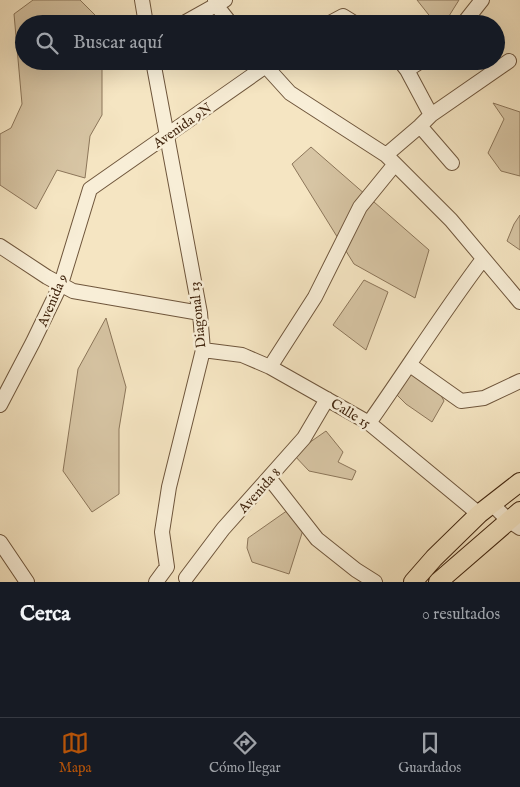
<!DOCTYPE html>
<html lang="es">
<meta charset="utf-8">
<style>
:root{--surface:#171b24;--page:#242831;--text:#f1f3f6;--muted:#9ea1a6;--line:#363941;--accent:#b45309}
body{margin:0;font-family:"IM FELL English",serif;background:var(--page);color:var(--text)}
.list{margin:0;padding:0;list-style:none}
h2{display:flex;justify-content:space-between;align-items:center;height:65px;margin:0;padding:0 20px;font-size:21px}
h2 small{font-size:16px;font-weight:400;color:var(--muted)}
.icon{flex:none;width:28px;height:28px;fill:none;stroke:currentColor;stroke-width:2;stroke-linecap:round;stroke-linejoin:round}
.map{position:relative;flex:none;width:520px;height:582px;overflow:hidden}
.search{position:absolute;background:var(--surface);box-shadow:0 5px 20px #0002;left:15px;right:15px;top:15px;height:55px;display:flex;align-items:center;gap:12px;box-sizing:border-box;padding:0 18px;border-radius:28px;color:var(--muted);font-size:19px}
.sheet{height:135px;background:var(--surface)}
nav{display:flex;justify-content:space-around;align-items:center;box-sizing:border-box;height:70px;border-top:1px solid var(--line);background:var(--surface);font-size:14px;color:var(--muted)}
nav a{display:grid;justify-items:center;gap:2px}
nav .on{color:var(--accent)}
.map>svg:first-child{display:block}
.green{fill:#d7c5a4;stroke:#8c765a}
.lines{fill:none;stroke-linecap:round;stroke-linejoin:round}
.minor-casing{stroke:#6f563c;stroke-width:16}
.major-casing{stroke:#42260f;stroke-width:20}
.minor{stroke:#f8eed7;stroke-width:14}
.major{stroke:#f5e5c2;stroke-width:18}
.labels{text-anchor:middle;stroke-width:5;stroke-linejoin:round;paint-order:stroke}
.street-label{font-size:14px;fill:#42260f;stroke:#f8eed7}
</style>
<div class="map">
<svg width="520" height="582" viewBox="0 0 520 582">
<rect width="100%" height="100%" fill="#f5e5c2"/>
<filter id="stains"><feTurbulence type="fractalNoise" baseFrequency=".004" numOctaves="4"/><feColorMatrix values="0 0 0 0 .2 0 0 0 0 .09 0 0 0 0 .02 0 0 0 .5 -.17"/></filter>
<radialGradient id="worn" r=".72"><stop offset=".6" stop-color="#630" stop-opacity="0"/><stop offset="1" stop-color="#630" stop-opacity=".3"/></radialGradient>
<path class="green" d="M33 0H80L102 22V24H24V61H102V115L90 136 85 178 57 170 36 209 0 185V134L11 128 22 104 14 14Z
M417 0H459L444 24H436Z
M493 103 520 112V176L501 171 488 153 504 119Z
M311 147 429 250 415 298 354 264 292 164Z
M520 215V250L507 241 514 224Z
M364 280 388 292 366 350 333 325Z
M106 318 126 387 119 429V494L92 512 63 471 78 369Z
M414 369 436 386 444 401 432 422 406 404 395 393Z
M326 431 343 452 338 462 356 471 352 480 309 471 293 454Z
M288 510 303 530 289 574 252 562 247 548 248 538Z"/>
<g class="lines">
<defs>
<path id="minor" d="M142 0 146 24
M215 0 216 5 231 24
M182 24 225 0
M328 24 343 16 356 24
M463 24 482 0
M153 61 200 313 203 350 169 487 162 532 167 567
M261 61 290 93 386 155 451 220 520 302
M400 61 407 70 431 115
M407 70 421 61
M420 126 452 163
M386 155 420 126 431 115 509 61
M0 246 47 277 73 291 200 313
M203 350 242 355 270 367 369 423 479 514
M410 365 461 401 484 398 520 381
M270 367 315 297 360 207 395 164
M0 405 33 342 61 284 90 189 273 61
M369 423C407 369 443 312 483 259
M270 479 317 539 356 570 375 582
M492 504 508 520 520 528
M0 542 27 582
M186 578 223 529 304 438 327 399
M156 582 167 567"/>
<path id="major" d="M413 582 434 558 479 514 520 482
M438 582 520 511"/>
</defs>
<use href="#minor" class="minor-casing"/>
<use href="#major" class="major-casing"/>
<use href="#minor" class="minor"/>
<use href="#major" class="major"/>
</g>
<g class="labels">
<g class="street-label">
<text transform="translate(182 125) rotate(-35)" y="5">Avenida 9N</text>
<text transform="translate(52 300) rotate(-67)" y="5">Avenida 9</text>
<text transform="translate(197 315) rotate(-96)" y="5">Diagonal 13</text>
<text transform="translate(351 413) rotate(31)" y="5">Calle 15</text>
<text transform="translate(259 490) rotate(-48)" y="5">Avenida 8</text>
</g>
</g>
<rect width="100%" height="100%" filter="url(#stains)"/>
<rect width="100%" height="100%" fill="url(#worn)"/>
</svg>
<div class="search"><svg class="icon" aria-label="search" viewBox="0 0 24 24"><circle cx="10" cy="10" r="6"/><path d="M15 15l6 6"/></svg>Buscar aquí</div>
</div>
<section class="sheet">
<h2>Cerca<small>0 resultados</small></h2>
<ul class="list">
</ul>
</section>
<nav>
<a class="on"><svg class="icon" aria-label="map" viewBox="0 0 24 24"><path d="M3 6l6-2 6 2 6-2v14l-6 2-6-2-6 2zM9 4v14M15 6v14"/></svg>Mapa</a>
<a><svg class="icon" aria-label="directions" viewBox="0 0 24 24"><path d="M12 3l9 9-9 9-9-9zM9 14v-3h6M13 9l2 2-2 2"/></svg>Cómo llegar</a>
<a><svg class="icon" aria-label="saved" viewBox="0 0 24 24"><path d="M7 4h10v16l-5-4-5 4z"/></svg>Guardados</a>
</nav>
